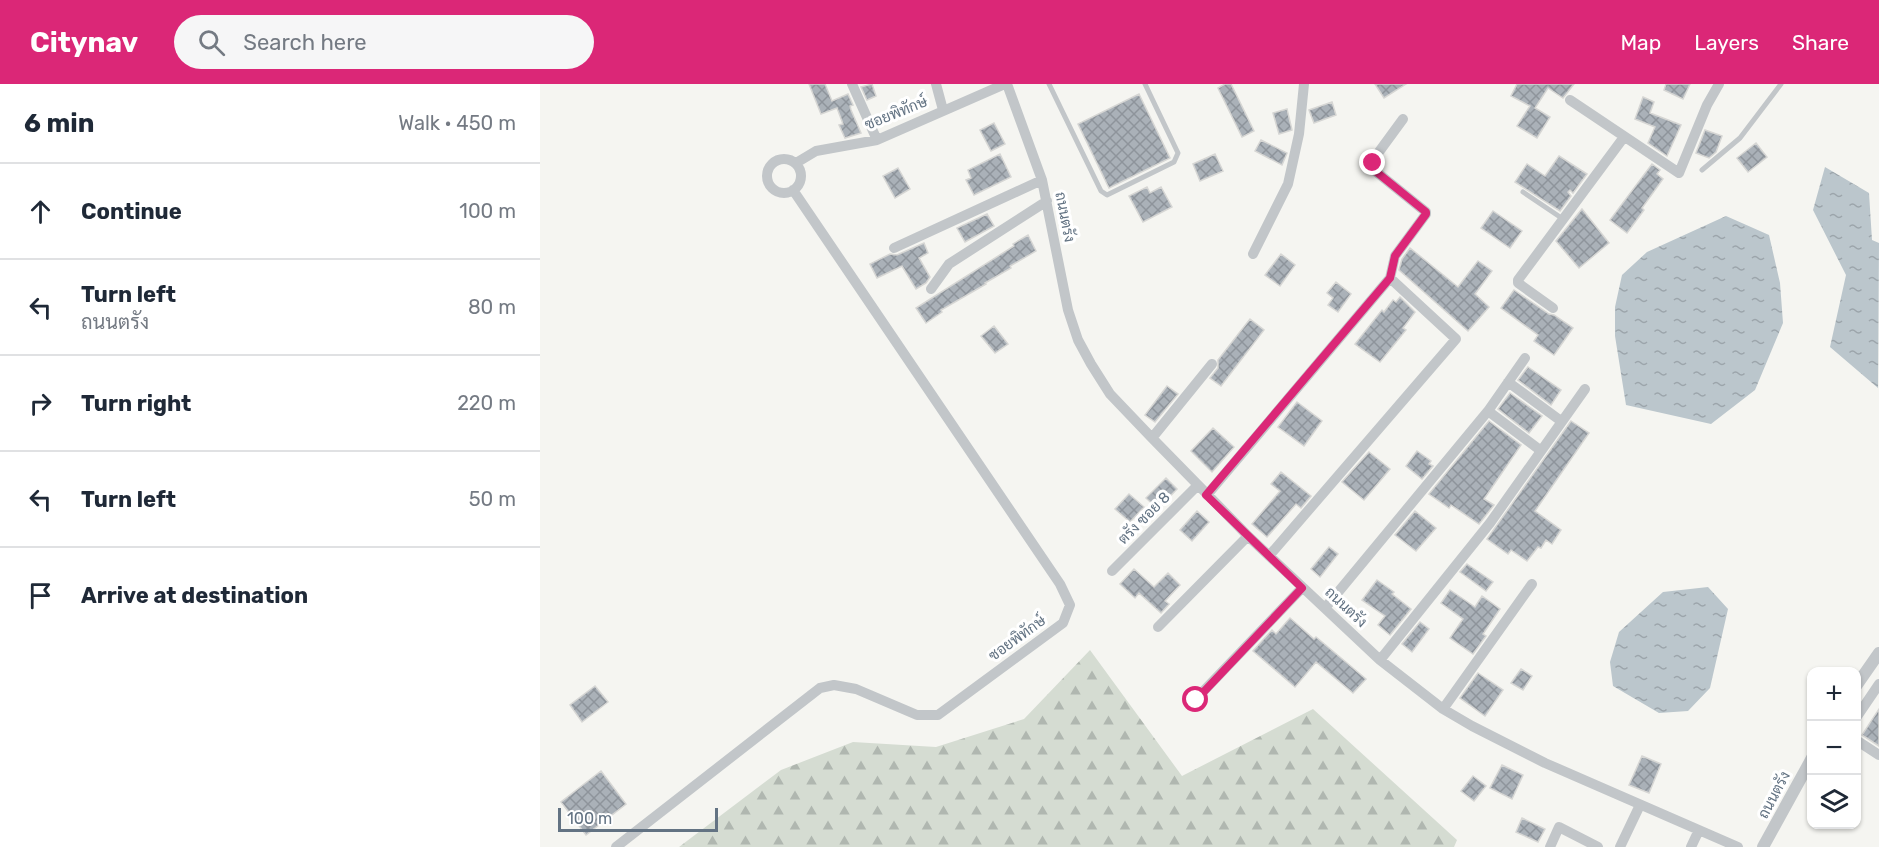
<!DOCTYPE html>
<meta charset="utf-8">
<style>
:root{--surface:#fff;--page:#f6f6f7;--text:#1f2937;--muted:#747a83;--line:#e0e1e3;--accent:#db2777}
body{margin:0;font-family:Rubik,Sarabun,sans-serif;background:var(--page);color:var(--text)}
.controls{position:absolute;right:18px;bottom:18px;display:grid;overflow:hidden;border-radius:12px;box-shadow:0 2px 4px #0004}
.controls button{width:54px;height:54px;display:grid;place-items:center;padding:0;border:0;border-bottom:2px solid var(--line);background:var(--surface);color:var(--text);font:30px sans-serif}
.scale{position:absolute;left:18px;bottom:15px;width:160px;box-sizing:border-box;padding-left:6px;border:3px solid #637383;border-top:0;font-size:16px;line-height:21px;white-space:nowrap;color:#637383;-webkit-text-stroke:4px #fff;paint-order:stroke}
.stop{position:absolute;width:18px;height:18px;margin:-14px;border:4px solid #db2777;border-radius:50%;background:#fff}
.stop.end{background:#db2777;border-color:#fff;box-shadow:0 2px 6px #0008}
.list{margin:0;padding:0;list-style:none}
h2{display:flex;justify-content:space-between;align-items:center;height:78px;margin:0;padding:0 24px;font-size:26px}
h2 small{font-size:20px;font-weight:400;color:var(--muted)}
.list li{display:grid;grid-template-columns:39px 1fr auto;gap:18px;align-items:center;box-sizing:border-box;height:96px;padding:0 24px;border-top:2px solid var(--line)}
.list b{display:block;font-size:22px;white-space:nowrap}
.list p{margin:0;font-size:20px;white-space:nowrap;color:var(--muted)}
.list em{font-size:20px;font-style:normal;color:var(--muted)}
.icon{flex:none;width:33px;height:33px;fill:none;stroke:currentColor;stroke-width:2;stroke-linecap:round;stroke-linejoin:round}
.map{position:relative;flex:none;width:1339px;height:763px;overflow:hidden}
header{display:flex;align-items:center;gap:36px;box-sizing:border-box;height:84px;padding:0 30px;background:var(--accent);color:#fff}
header strong{font-size:28px}
nav{display:flex;gap:33px;margin-inline-start:auto;font-size:21px}
.search{width:420px;height:54px;background:var(--page);display:flex;align-items:center;gap:15px;box-sizing:border-box;padding:0 21px;border-radius:33px;color:var(--muted);font-size:22px}
main{display:flex}
aside{flex:1;background:var(--surface)}
.map>svg:first-child{display:block}
.forest{fill:url(#forest-firs)}
.water{fill:url(#water-ripples)}
.building{fill:url(#building-cross-hatch);stroke:#d6d6d4;stroke-width:1.5}
.lines{fill:none;stroke-linecap:round;stroke-linejoin:round}
.service{stroke:#c2c6c9;stroke-width:5}
.minor{stroke:#c2c6c9;stroke-width:10}
.tertiary{stroke:#c2c6c9;stroke-width:12}
.route{stroke:#db2777;stroke-width:8}
.labels{text-anchor:middle;stroke-width:6;stroke-linejoin:round;paint-order:stroke}
.street-label{font-size:15px;fill:#637383;stroke:#fff}
</style>
<header>
<strong>Citynav</strong>
<div class="search"><svg class="icon" aria-label="search" viewBox="0 0 24 24"><circle cx="10" cy="10" r="6"/><path d="M15 15l6 6"/></svg>Search here</div>
<nav><a>Map</a><a>Layers</a><a>Share</a></nav>
</header>
<main>
<aside>
<h2>6 min<small>Walk · 450 m</small></h2>
<ul class="list">
<li><svg class="icon" aria-label="ahead" viewBox="0 0 24 24"><path d="M12 20V5M6 11l6-6 6 6"/></svg><div><b>Continue</b></div><em>100 m</em></li>
<li><svg class="icon" aria-label="left" viewBox="0 0 24 24"><path d="M17 20v-9H6M10 6l-5 5 5 5"/></svg><div><b>Turn left</b><p>ถนนตรัง</p></div><em>80 m</em></li>
<li><svg class="icon" aria-label="right" viewBox="0 0 24 24"><path d="M7 20v-9h11M14 6l5 5-5 5"/></svg><div><b>Turn right</b></div><em>220 m</em></li>
<li><svg class="icon" aria-label="left" viewBox="0 0 24 24"><path d="M17 20v-9H6M10 6l-5 5 5 5"/></svg><div><b>Turn left</b></div><em>50 m</em></li>
<li><svg class="icon" aria-label="arrive" viewBox="0 0 24 24"><path d="M6 21V4h12l-3 4 3 4H6"/></svg><div><b>Arrive at destination</b></div></li>
</ul>
</aside>
<div class="map">
<svg width="1339" height="763" viewBox="0 0 1339 763">
<defs>
<pattern id="forest-firs" width="22" height="20" patternUnits="userSpaceOnUse" patternTransform="scale(1.5)"><rect width="22" height="20" fill="#d5dcd2"/><path d="M5 1l3.5 6h-7zM16 11l3.5 6h-7z" fill="#b0b7b0"/></pattern>
<pattern id="water-ripples" width="26" height="14" patternUnits="userSpaceOnUse" patternTransform="scale(1.5)"><rect width="26" height="14" fill="#bbc6cc"/><path d="M2 4q2-2 4 0t4 0M15 11q2-2 4 0t4 0" fill="none" stroke="#9ca5ab"/></pattern>
<pattern id="building-cross-hatch" width="8" height="8" patternUnits="userSpaceOnUse" patternTransform="scale(1.5)"><rect width="8" height="8" fill="#aab1b8"/><path d="M0 0l8 8M0 8l8-8" fill="none" stroke="#8e949b"/></pattern>
</defs>
<rect width="100%" height="100%" fill="#f5f5f1"/>
<path class="forest" d="M550 566 642 692 773 625 917 756 914 763H139L241 686 313 658 396 663 484 635Z"/>
<path class="water" d="M1285 83 1329 109 1332 156 1339 159 1338 304 1290 263 1306 191 1273 126Z
M1186 132 1229 151 1240 199 1243 239 1215 306 1171 340 1086 321 1075 252V223L1082 191 1107 168Z
M1168 503 1188 525 1170 604 1148 627 1119 629 1073 602 1070 578 1079 548 1123 508Z"/>
<path class="building" d="M269 0H285L292 17 308 10 313 21 310 22 311 26 321 49 305 54 299 41 303 40 297 24 281 30Z
M332 0 336 12 327 16 321 3Z
M685 0H691L714 47 702 53 678 4Z
M835 0H866L844 14Z
M977 0H1034L1023 14 1008 4 995 24 1010 33 997 54 977 42 990 22 971 12Z
M1126 0H1150L1143 15 1124 6Z
M599 10 630 74 569 104 538 40Z
M1103 13 1114 18 1110 29 1141 41 1127 72 1108 59 1115 43 1095 35Z
M792 18 796 31 774 39 769 26Z
M747 25 752 46 739 50 733 29Z
M454 39 465 60 451 67 440 46Z
M1165 46 1182 52 1176 68 1169 74 1156 69Z
M721 56 747 69 742 81 715 67Z
M1216 59 1227 73 1208 88 1197 74Z
M460 70 471 93 434 111 426 96 431 94 428 86Z
M675 70 683 87 660 97 653 80Z
M1019 72 1047 90 1033 109 1030 106 1028 108 1031 112 1020 127 975 98 987 80 1005 92Z
M1112 80 1120 86 1117 90 1123 95 1102 124 1104 126 1087 149 1070 136Z
M358 84 370 105 355 114 343 92Z
M607 103 610 109 621 103 632 123 603 138 589 112Z
M1042 125 1069 159 1039 184 1016 157Z
M953 127 982 147 970 164 941 144Z
M447 130 454 142 425 158 417 144Z
M488 151 496 167 470 182 471 184 445 199 446 200 401 226 402 228 386 239 376 224 474 162 473 160Z
M384 159 388 169 379 174 390 193 386 199 376 205 362 182 337 194 330 180 350 170 357 171Z
M870 164 918 203 938 177 952 187 935 210 949 223 928 247 859 186 862 175Z
M741 170 755 181 740 202 725 191Z
M796 198 811 210 798 228 788 221 793 214 787 209Z
M974 206 1009 230 1014 231 1033 244 1014 271 994 257 998 251 961 224Z
M860 213 875 228 863 244 866 246 840 278 815 260 842 226 844 228 853 216 856 218Z
M710 235 724 246 681 302 670 294 678 284V276Z
M454 242 468 260 455 269 441 252Z
M988 283 1021 306 1011 321 978 296Z
M627 302 638 310 615 338 605 331Z
M970 309 1002 332 989 349 958 325Z
M757 318 782 337 764 362 738 343Z
M949 337 981 361 944 415 954 421 939 440 911 421 909 424 889 410Z
M1031 337 1049 349 995 427 1021 446 1012 460 1006 456 1001 464 998 463 987 477 971 466 968 470 947 455Z
M673 344 694 363 672 388 651 367Z
M877 367 891 377 889 380 893 382 882 395 866 382Z
M829 368 850 385 824 416 802 398Z
M741 388 771 412 761 424 756 420 727 453 712 440 740 407 731 400Z
M626 394 637 405 618 425 606 414Z
M589 410 604 423 590 438 575 425Z
M657 427 669 438 652 457 640 446Z
M875 427 896 444 876 467 855 451Z
M789 463 798 470 780 493 771 485Z
M927 480 953 498 946 507 920 488Z
M594 485 614 503 628 489 640 501 625 517 629 520 621 529 599 509 595 514 580 500Z
M837 496 854 508 852 510 871 525 850 551 838 541 845 532 822 516Z
M910 506 935 523 942 512 960 525 943 550 946 552 933 570 910 554 923 535 901 519Z
M750 534 774 555 776 553 826 595 813 609 776 578 755 603 713 567 732 546 736 550Z
M880 538 889 545 872 568 862 560Z
M981 585 992 592 983 606 971 599Z
M938 589 963 606 945 632 920 614Z
M55 602 68 618 42 638 30 621Z
M1339 625V662L1322 651Z
M1102 672 1121 680 1109 709 1089 701Z
M962 681 983 691 972 715 950 704Z
M61 687 86 720 46 751 21 718Z
M933 692 946 702 934 717 921 707Z
M982 734 1005 745 998 758 976 748Z"/>
<g class="lines">
<path class="service" d="M509 0 561 107 567 111 634 78 638 69 605 0
M1162 86 1200 54 1241 0
M983 108 1023 135"/>
<path class="minor" d="M312 0 337 56
M396 0 403 26
M467 0 502 96 528 226 538 256 551 280 570 310 612 354 708 452 840 576 903 625 932 642 1005 679 1198 763
M1030 16 1139 89 1167 21 1179 0
M227 92a17 17 0 1 1 34 0a17 17 0 1 1-34 0Z
M256 79 276 67 337 56 465 0
M354 164 502 96
M713 170 748 100 759 50 764 0
M391 205 409 180 507 117
M1013 224 978 199V196L1084 53
M968 298 1021 337
M948 327 1000 366
M612 354 672 280
M667 411 850 194 855 172 886 130V128L834 86 833 76 863 35
M729 472 916 255 850 194
M572 487 658 401
M785 524 948 327 985 274
M618 543 708 452
M840 576 950 439 1045 305
M655 616 762 504
M903 625 992 500
M1316 634 1339 600
M1316 656 1339 671
M76 763 280 604 294 601 316 605 377 631H398L523 539 530 521 520 500 253 106
M1010 763 1019 743 1058 763
M1080 763 1100 721
M1151 763 1159 746"/>
<path class="tertiary" d="M1316 602 1339 569
M1223 763 1272 674"/>
</g>
<g class="lines">
<path class="route" d="M656 616 762 504 666 411 850 194 855 172 886 130V128L834 86 833 79"/>
</g>
<g class="labels">
<g class="street-label">
<text transform="translate(356 29) rotate(-22)" y="5">ซอยพิทักษ์</text>
<text transform="translate(525 133) rotate(79)" y="5">ถนนตรัง</text>
<text transform="translate(604 434) rotate(-45)" y="5">ตรัง ซอย 8</text>
<text transform="translate(806 523) rotate(43)" y="5">ถนนตรัง</text>
<text transform="translate(477 554) rotate(-36)" y="5">ซอยพิทักษ์</text>
<text transform="translate(1234 711) rotate(-62)" y="5">ถนนตรัง</text>
</g>
</g>
</svg>
<div class="controls">
<button>+</button>
<button>−</button>
<button><svg class="icon" aria-label="layers" viewBox="0 0 24 24"><path d="M12 4l9 5-9 5-9-5zM3 14l9 5 9-5"/></svg></button>
</div>
<div class="scale">100 m</div>
<div class="stop" style="left:656px;top:616px"></div>
<div class="stop end" style="left:833px;top:79px"></div>
</div>
</main>
